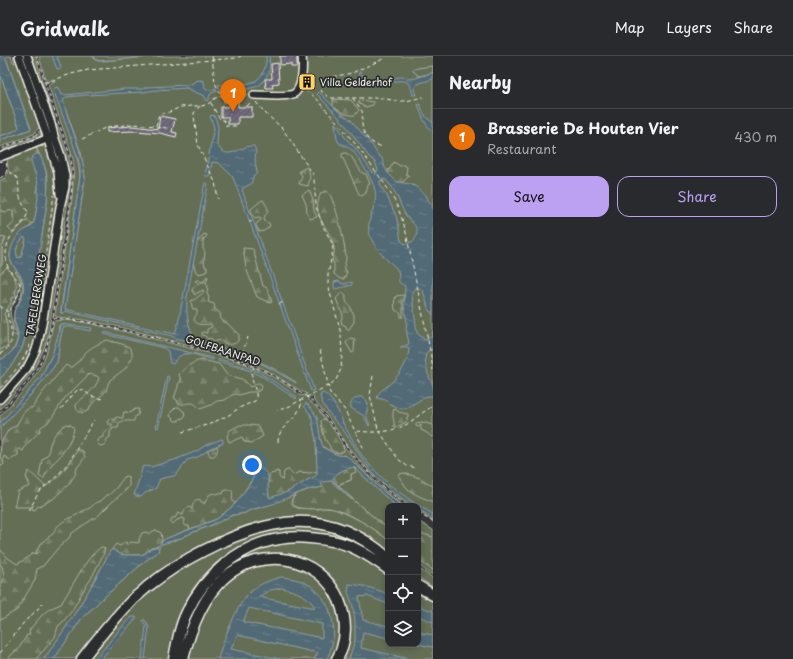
<!DOCTYPE html>
<meta charset="utf-8">
<style>
:root{--surface:#292a2d;--page:#353639;--text:#f1f3f6;--muted:#a5a7aa;--line:#454649;--accent:#bca0f2}
body{margin:0;font-family:"Playpen Sans",sans-serif;background:var(--page);color:var(--text)}
.controls{position:absolute;right:12px;bottom:12px;display:grid;overflow:hidden;border-radius:8px;box-shadow:0 2px 6px #0003}
.controls button{width:36px;height:36px;display:grid;place-items:center;padding:0;border:0;border-bottom:1px solid var(--line);background:var(--surface);color:var(--text);font:20px sans-serif}
.you{position:absolute;left:252px;top:409px;width:14px;height:14px;margin:-10px;border:3px solid #fff;border-radius:50%;background:#1a73e8;box-shadow:0 0 0 6px #1a73e833}
.badge{display:grid;place-items:center;width:26px;height:26px;border-radius:50%;background:var(--accent);color:#fff;font-size:13px;font-weight:700}
.pin{position:absolute;translate:-50% -33px;filter:drop-shadow(0 1px 2px #0008)}
.pin::after{content:'';position:absolute;top:21px;width:14px;height:12px;background:inherit;clip-path:polygon(0 0,100% 0,50% 100%)}
.list{margin:0;padding:0;list-style:none}
h2{display:flex;justify-content:space-between;align-items:center;height:52px;margin:0;padding:0 16px;font-size:17px}
h2 small{font-size:13px;font-weight:400;color:var(--muted)}
.list li{display:grid;grid-template-columns:26px 1fr auto;gap:12px;align-items:center;box-sizing:border-box;height:56px;padding:0 16px;border-top:1px solid var(--line)}
.list b{display:block;font-size:15px;white-space:nowrap}
.list p{margin:0;font-size:13px;white-space:nowrap;color:var(--muted)}
.list em{font-size:13px;font-style:normal;color:var(--muted)}
.actions{display:flex;gap:8px;padding:12px 16px}
.actions a{flex:1;padding:9px 0;border:1px solid var(--accent);border-radius:12px;text-align:center;font-size:14px;color:var(--accent)}
.actions .main{background:var(--accent);color:#111}
.icon{flex:none;width:22px;height:22px;fill:none;stroke:currentColor;stroke-width:2;stroke-linecap:round;stroke-linejoin:round}
.map{position:relative;flex:none;width:433px;height:603px;overflow:hidden}
header{display:flex;align-items:center;gap:24px;box-sizing:border-box;height:56px;padding:0 20px;background:var(--surface);border-bottom:1px solid var(--line)}
header strong{font-size:19px}
nav{display:flex;gap:22px;margin-inline-start:auto;font-size:14px}
main{display:flex}
aside{flex:1;background:var(--surface)}
.map>svg:first-child{display:block}
.green{fill:#646e55;stroke:#acb09e;fill-rule:evenodd}
.forest{fill:url(#forest-firs);stroke:#acb09e}
.water{fill:url(#water-ripples);stroke:#92a0a4;fill-rule:evenodd}
.lines{fill:none;stroke-linecap:round;stroke-linejoin:round}
.stream{stroke:#92a0a4;stroke-width:1.5}
.building{fill:url(#building-hatch);stroke:#f4f1e8}
.minor-casing{stroke:#f4f1e8;stroke-width:10}
.highway-casing{stroke:#f4f1e8;stroke-width:13}
.path{stroke:#f4f1e8;stroke-width:1;stroke-dasharray:4 3;stroke-linecap:butt}
.minor{stroke:#2a2d2e;stroke-width:7}
.highway{stroke:#2a2d2e;stroke-width:10}
.labels{text-anchor:middle;stroke-width:3.5;stroke-linejoin:round;paint-order:stroke}
.poi-label{font-size:10px;fill:#f4f1e8;stroke:#2a2d2e;text-anchor:start}
.street-label{font-size:10px;fill:#f4f1e8;stroke:#2a2d2e}
</style>
<header>
<strong>Gridwalk</strong>
<nav><a>Map</a><a>Layers</a><a>Share</a></nav>
</header>
<main>
<div class="map">
<svg width="433" height="603" viewBox="0 0 433 603">
<defs>
<pattern id="forest-firs" width="22" height="20" patternUnits="userSpaceOnUse"><rect width="22" height="20" fill="#646e55"/><path d="M5 1l3.5 6h-7zM16 11l3.5 6h-7z" fill="#7b836d"/></pattern>
<pattern id="water-ripples" width="26" height="14" patternUnits="userSpaceOnUse"><rect width="26" height="14" fill="#516a76"/><path d="M2 4q2-2 4 0t4 0M15 11q2-2 4 0t4 0" fill="none" stroke="#6b808a"/></pattern>
<pattern id="building-hatch" width="6" height="6" patternUnits="userSpaceOnUse"><rect width="6" height="6" fill="#696374"/><path d="M-1 1l2-2M0 6l6-6M5 7l2-2" fill="none" stroke="#7f7a88"/></pattern>
</defs>
<rect width="100%" height="100%" fill="#37383c"/>
<filter id="ink" filterUnits="userSpaceOnUse"><feTurbulence type="fractalNoise" baseFrequency=".025" numOctaves="2"/><feDisplacementMap in="SourceGraphic" scale="8" xChannelSelector="R" yChannelSelector="G"/><feConvolveMatrix kernelMatrix="1 2 1 2 8 2 1 2 1" color-interpolation-filters="sRGB"/></filter>
<g filter="url(#ink)">
<path class="green" d="M5 0H11L13 6 15 7 13 0H17L41 69 34 78 0 91V84L31 73Z
M32 0H36L41 22 55 62V65L53 66 35 15 36 11Z
M39 0H433V465L418 455V450H410L395 439 370 416 348 391 326 358 314 345 313 340 307 343 317 352 326 364 323 363C323 372 323 384 331 390L330 393 338 397 344 395 343 389C361 412 381 433 404 450H402L384 436 357 409 345 399 341 400 336 399 322 390 316 360 308 349 309 356 312 363 316 384 318 419 293 432 256 417 241 441 228 454 197 470 165 483 156 491 110 495C91 533 69 569 44 603H0V372L36 333 52 313 57 306 58 300 59 288 63 271 59 269 58 280 52 299 41 321 0 367V360C17 341 37 323 46 298 50 287 51 276 54 265 68 261 100 270 114 273 143 280 171 287 200 295 218 299 237 304 255 312 271 319 288 329 301 340L307 338C288 329 271 315 251 307 225 297 197 291 169 284 132 274 94 263 56 261L55 259 72 142 74 111 73 103 69 90 48 29 50 27 55 25 54 23 46 26ZM58 32 81 97 85 122 64 257H61V254L80 120C78 91 63 60 54 33Z
M0 18 19 71C16 76 6 78 0 80Z
M56 68 58 70 69 102 70 112 71 124 48 280C39 313 22 329 0 354V348L29 315 37 301 45 278 66 136 54 69Z
M42 73 41 79 35 85 4 96V94L5 92 36 80Z
M38 90 45 91 52 99 58 134 57 152 43 249 34 290 27 306 21 316 0 339V323L13 307 22 292 28 272 47 146C47 137 49 128 47 119 45 109 40 100 36 91Z
M0 154 4 156 13 154V161L15 165 13 177 27 164 33 168 22 176 17 181 10 199 11 206 17 215 15 216 19 220 21 226 18 240 10 254 13 278 18 281C15 294 11 298 0 304V294L8 289C6 278 9 269 4 258 11 248 13 235 16 224L7 211 0 218V209L2 208V192L6 182H0Z
M24 181 25 182 26 184 21 201 18 202C14 195 18 186 24 181Z
M354 411 379 435 396 450H388V473L359 449 339 430 341 427H343L351 424V418L356 416Z
M295 439 292 443 293 450 298 452 317 453 326 452 335 453 363 466 375 474 388 484V494L372 482 357 474 338 466 311 461 294 460 272 463 238 474 197 491 153 520 119 549 75 603H54L82 562 101 544 145 505 158 496 159 491 162 488 181 482 191 477 210 470 233 459 245 457 250 454 262 451Z
M418 465 433 474V481L423 479 418 480Z
M278 469 328 471 376 494 388 517V588H418V538L433 546V603H83L149 532 196 500Z
M418 504 433 514V519L427 516 418 508Z
M418 512 433 522V531L418 521Z"/>
<path class="forest" d="M433 10V17L419 20 412 14 417 12Z
M333 43 351 44 359 54 355 59C346 60 339 55 333 50Z
M361 44 373 46V49L365 51 358 47Z
M36 91 39 98H36L31 105C33 113 38 122 38 130 39 142 37 156 33 168L26 164 13 177 8 172C18 165 13 164 13 154L4 156 0 154V124C12 120 7 110 7 101Z
M344 97H346L351 100 362 117 366 118 370 128 368 129 366 137 362 140 359 138 342 100V98Z
M394 106 400 110 404 109 407 111 406 118 409 120 402 127 397 126 388 117V114L391 111Z
M307 111C311 118 310 123 308 130L299 128 302 120 299 115Z
M309 134 313 144 314 155 317 161 310 163 307 158 306 148 302 139Z
M326 135 328 136C335 142 346 192 346 203 346 206 344 208 344 211L347 216 344 223H340L334 218V208L332 205C333 201 335 197 334 193 332 171 309 162 321 137Z
M262 144 264 145C265 148 268 151 268 154 268 159 262 158 265 166L269 167 270 170 264 175 259 176 256 170V168L261 164V162L259 161 255 162 252 159 251 153Z
M204 178 207 179 206 181 203 184V193L205 196 204 205 205 211H207V213L206 216 199 218V217L196 216 193 207 196 188Z
M6 181 2 192V209H0V182Z
M243 192 253 193 263 230 267 232 272 246 270 247 257 241 246 212Z
M7 211C16 224 18 224 15 241L11 242V247L4 258C9 269 6 278 8 290L0 294V218Z
M17 215C24 223 26 234 20 244 18 248 15 252 14 255 13 264 17 272 18 281 0 259 37 236 15 216Z
M207 220 208 221 206 227 208 230 207 237 209 242 208 246 214 248 215 253 220 257 221 263 223 265 227 267 239 279C240 288 231 290 224 287 223 287 222 286 221 285 219 284 217 285 214 285L211 282 208 283 205 280 202 279V277L203 276 207 277V273L212 271 211 268C205 268 196 271 194 263 195 260 199 257 196 253H193L192 251V250L191 246 192 244H194C197 241 203 238 204 235L203 234 197 237 195 239 192 235C192 231 195 231 199 228L195 225 198 223 201 226 204 225Z
M341 237H344L346 239C345 245 347 248 351 251V255L354 258V266L349 273 347 274 346 270 342 268 341 264 343 259 336 243Z
M404 239V244L402 245 403 251V261H401C401 256 399 256 395 254 394 249 394 245 396 240Z
M350 282 355 283 354 296 352 297 346 287Z
M107 284 122 288 129 291 132 296V302L126 312 110 324 108 328 106 335 91 349 89 354 83 357C79 356 77 355 76 351V349C83 340 96 334 99 322L97 320 89 318 69 338C63 341 54 362 47 367 45 369 43 369 41 371L40 375 26 389 23 395 20 393H18V399L15 401H13L12 403 10 404 4 400 3 403 4 408 2 410 0 409 1 386 9 373 16 370 24 356 29 352H32L42 337 66 309 69 311H73L76 307 79 305C85 294 95 289 107 284Z
M202 304 219 308 227 319 242 323 246 326 250 331C255 330 257 325 261 328L262 331 260 334 257 336H249L239 339 236 338 232 339 225 344 217 345 211 349 200 353C198 351 195 347 192 347 187 346 184 350 178 347L177 344 174 342 178 331V328L181 325 179 318C186 311 192 306 202 304Z
M176 351H179L183 355H184L185 360 183 362 179 363V365H175L170 360 171 356Z
M135 353H139L138 359C134 360 135 362 134 365H122L119 367 118 372H114L110 376V381L107 383 105 389 100 390 98 388 97 385 98 383 103 381C103 374 106 375 111 373L112 370V368H108L107 366 110 362 114 364 115 362 118 361 121 362H123V359L124 356H127L130 357Z
M394 353 397 354 398 356C399 356 407 358 408 358V361L406 362 408 364 405 367 396 371 394 370C395 363 391 362 394 353Z
M323 363 326 364C333 373 341 383 344 394L343 396 341 395V397L334 396 330 393V390C324 385 322 373 321 365Z
M422 366 433 369V382L427 377 421 374V369L418 371 416 370V367Z
M66 368 71 369 74 372C73 384 60 402 52 408 50 413 46 416 44 422H42L39 420 42 404 49 397C48 385 57 374 66 368Z
M240 369H249L258 370 261 375 263 380 252 387 244 386 242 381 235 384 229 386 227 380 230 374Z
M217 390C218 395 217 397 214 400H210L208 396V394Z
M78 394H81L83 395 85 401 77 412 75 419 68 429 53 443 37 451 35 454 32 453 33 449 31 451H14L18 435 30 430 26 421 29 415 45 430V431L57 422 68 409Z
M354 411 356 416 351 418V424L341 427 339 430 332 424C337 415 345 413 354 411Z
M287 414H289L293 419 299 416 310 417 317 415 318 419C314 422 310 422 306 425 301 428 295 432 289 435 284 438 276 440 270 442L269 441C268 433 267 425 270 418L275 417 276 415 279 416V421L282 424 283 423 284 416Z
M404 417 420 422 433 430V446C425 442 413 439 407 432 404 429 403 425 399 421L400 418Z
M125 420 129 421V430L127 433 111 447 98 460 82 470 71 478 69 482 58 492 43 510 40 511 37 513 35 524 17 554 2 563H0V531L3 525 4 519 2 510 0 508V493L8 502 17 508 24 504 33 497 38 498 36 496C39 488 46 482 53 478 56 468 66 464 74 460H75L83 455 90 452 95 447 100 445 106 439H109L116 432Z
M331 425 351 443H352L388 473V484C375 473 365 467 349 459 342 456 336 453 329 452 319 451 297 457 291 446 295 434 312 433 323 431L321 428 322 426Z
M227 434H232C234 440 230 443 235 448L228 454 217 463 190 473 189 470H186L184 468 185 463 183 462 177 464 173 468 171 467V465L172 462H175L178 457 183 459 185 453 190 451 192 453C192 449 195 441 200 444 202 445 203 446 204 448L209 439 213 437 217 438 220 437 223 438 224 435Z
M156 474 161 477 162 482 161 488 156 491 151 492 146 497 141 499H126L120 498 112 493 116 488 120 490 124 487 126 486 127 489 131 486 138 487 139 486V483L142 477 146 476 149 478 153 475Z
M423 478 433 481V514L418 504V480Z
M101 491H103L105 493 104 497 91 523 86 530 71 556 61 568 58 570 55 581 44 594 41 597 36 603H8L14 596 18 594 27 579H30L29 576 30 573 43 558 49 553 61 548 83 511 92 499Z"/>
<path class="water" d="M0 0H5L31 73 0 84V80C6 78 16 76 19 71L0 18Z
M52 0H57L61 12 57 13Z
M266 0H269L270 10 269 17 261 28 256 31 242 34 221 35 218 29H219C228 29 248 29 255 25 263 21 267 9 266 0Z
M360 15C368 31 388 22 402 21 405 21 408 23 411 23 418 22 426 18 433 17V23L420 27 416 29 414 34 416 39H413C412 35 411 30 408 27 401 22 392 27 385 27 375 27 361 28 359 16Z
M200 24 204 25 205 33C209 36 212 34 215 32L217 35 211 37 209 41V44L207 45 205 41 202 39 186 32 156 34 143 36 87 39 67 41 63 44C69 70 83 95 85 122L65 253 152 273 175 278 178 268 205 127 208 128 187 241C186 254 187 277 199 285 204 287 210 288 215 290 223 292 231 294 239 296V298L184 284 175 282 172 280 65 255 64 257H61L80 120V110L77 99 53 33 57 31 58 32 61 39H65L124 33H142L147 31 188 29 193 27 195 25Z
M319 36 340 57 350 63 372 89 378 99 382 102 385 112 388 117 397 126 410 128 417 131 420 135 426 139 428 144 433 150V259L428 251 423 235 419 232 414 233 412 237V240L417 277 425 284H427L428 281 431 282 433 276V293C430 294 429 293 427 296 422 302 429 323 433 329V340H428L423 342 407 352 402 353 390 348 386 344 377 342C378 335 387 331 392 326 401 317 408 306 409 293L407 292H400V291L407 289 409 288 406 272 407 266 404 250 405 230C404 229 401 228 400 227 397 224 401 217 396 212 394 209 390 207 387 204 380 197 371 186 369 176 367 166 373 156 375 146 376 141 376 136 374 131 371 121 359 102 352 94 348 90 343 90 339 87L337 83 335 68V67L347 84 355 92 372 116 375 119 378 114 375 106 370 102 343 66 317 38ZM384 123C395 130 399 147 405 158 412 169 422 170 414 185L405 188 401 185 399 172 396 160 387 140 380 129V125Z
M418 48H420C423 56 425 62 433 66V76C425 69 421 59 418 48Z
M214 59 218 70 217 89C228 107 240 89 254 90L256 95 255 104 257 117 253 121 251 128 243 132 242 134 314 334 311 335 257 185 234 124 232 120 219 107 212 106 209 120H205L214 71 210 60Z
M36 98H39C48 113 48 129 47 146L28 272 22 292 13 307 0 323V304C10 299 19 291 18 278 17 271 13 265 14 257 14 254 16 252 18 249 22 241 25 235 23 226 21 216 9 209 10 199 11 190 16 180 23 175 26 173 31 171 33 168 36 163 39 135 38 129 37 121 33 113 31 105V102ZM24 181 25 182 26 184 21 201 18 202C14 195 18 186 24 181Z
M339 225 343 228 352 226V229L335 233 334 232V226Z
M60 268 92 272 91 275 71 271H63L59 288 58 300 57 306 52 313 36 333 0 372V367L41 321 52 299 58 280Z
M104 276 213 302V304L193 298H183L177 302 173 308 170 307 168 295 164 292 104 278Z
M245 299 271 311 296 326V327L270 312 245 300Z
M219 303 252 313 251 315 218 305Z
M255 314 275 326 297 341 296 343 263 321 254 317Z
M167 320 169 321 158 372 156 371Z
M323 337C333 342 340 358 343 367 345 372 349 377 351 381 356 390 361 399 368 407 385 427 409 445 433 458V462L418 453V450C410 450 403 443 397 438 389 431 379 424 372 416 362 404 355 391 346 378 338 367 324 355 320 341L321 338Z
M358 341H362L367 345 368 349 366 359 370 369 369 370 364 360 351 352C350 346 353 344 358 341Z
M306 347C310 351 315 357 317 362 319 369 320 388 324 392 327 394 335 398 338 399 342 400 344 399 347 400L384 436 402 450H396L395 449 379 435 354 411C345 413 337 415 332 424L352 443H351L331 425 322 426 321 428 323 431 306 434 273 448 250 454 245 457 233 459 219 466 191 477 181 482 162 488 159 491 158 496 145 505 101 544 82 562 54 603H44C69 568 91 533 110 495L112 493 120 498 126 499H141L146 497 151 492 157 491 165 483 217 463 228 454 235 448 249 429 256 417 260 412C270 418 268 420 268 430 268 434 269 437 269 441L270 442C276 439 284 438 289 435 295 432 301 428 306 425 310 422 314 423 317 418L316 384 312 363 311 359 304 350Z
M222 383 223 384V387L211 392 198 401 187 404 177 418 174 420 163 422 160 423 156 432 145 437 141 441 136 440 134 439 143 410 151 411 177 403 197 395 206 389Z
M281 521C290 522 298 523 306 527 328 539 339 568 331 592 330 596 329 600 326 603H314L318 597 237 579 231 593 280 603H218C222 587 238 546 250 536 259 528 270 524 281 521ZM282 532C295 535 309 539 315 552L258 541 270 534ZM249 552 322 568V582L243 566Z
M349 528C363 529 375 533 388 538V548L367 540 359 541 363 564 388 570V582L363 576 361 592 410 603H349L355 584V566L353 550 348 536Z
M418 550 433 555V566L418 560Z
M132 561H136V564L134 565 101 603H95L126 566Z
M143 564H145L149 571 145 603H142L146 570 143 565Z
M418 576 433 579V591L417 588Z"/>
<g class="lines">
<path class="stream" d="M93 0 96 4 99 5 161 0"/>
</g>
<path class="building" d="M280 0H297V11H291V8L280 9Z
M278 7 279 27 272 28 273 32H266L265 23H272L271 8Z
M228 44H238V51H252V61H238V68H228V61H221V51H228Z
M160 60 175 63 172 76 177 77 176 81 160 77 136 75 107 76V72L132 70 158 73Z"/>
<g class="lines">
<defs>
<path id="minor" d="M19 0 44 71 58 116 60 138
M254 39C263 39 288 42 295 37 303 30 303 10 302 0
M0 101 52 81
M0 343 27 312 36 294 38 287 43 263 60 151 65 131V120L61 100 54 80 51 68 27 0"/>
<path id="highway" d="M418 530 433 539
M82 603C98 582 115 562 133 543 138 539 143 535 147 531 165 517 183 505 203 495 269 461 328 449 388 502
M174 603C177 587 180 570 187 556 204 520 239 489 279 483 289 481 300 481 310 482 323 483 342 486 354 492 366 498 377 505 388 513
M183 603C190 575 202 542 224 522 260 490 319 498 339 544 345 559 347 576 342 592 341 596 339 599 337 603"/>
</defs>
<use href="#minor" class="minor-casing"/>
<use href="#highway" class="highway-casing"/>
<path class="path" d="M212 0 215 27 221 39H247
M326 22 352 17 383 3
M45 27 71 18 88 14 237 2 241 0
M305 34C314 39 321 47 327 55 341 70 354 86 366 102 375 115 385 127 392 140 400 155 405 170 408 186L430 294 433 314
M320 34 328 41 332 42H382L396 45H406L423 41
M353 42C355 46 360 51 362 55 363 59 362 64 362 68 363 81 371 88 383 91
M256 46 266 58 282 72 313 118 314 123 316 151 323 170 332 187 333 193 328 219V228L330 237 339 269 341 279 342 300 341 313 336 324 331 328 286 352 277 354
M211 47C214 52 217 60 221 64H224L226 70H238
M200 50 194 57V60L198 89 215 126 218 143
M247 50 252 45
M156 71 167 72
M82 83 107 71 133 68 156 70 159 58 167 57 181 51 191 50H202L208 48 214 43 221 39 226 49
M2 94 4 91 34 80 37 78 39 75
M0 122C7 119 8 113 6 106
M249 166 254 164
M39 245 54 139
M279 248 283 246
M0 250 8 256
M53 262 88 266 158 282 231 302 246 307 272 318 307 341 314 347 323 357 352 398 384 432 407 450
M320 294 330 337 344 353 364 393
M0 298C12 291 14 282 10 269 9 266 7 261 8 257 8 256 11 252 11 252 14 246 21 235 20 229 19 225 16 221 13 219 5 210 5 200 7 190 10 175 24 170 28 156 25 151 21 146 20 141 16 127 24 123 7 115
M240 304 248 281
M373 320 370 339 378 373 398 403 407 410 416 412
M0 332C13 318 25 304 31 286
M61 353 78 333 83 334 91 340 102 343
M0 357C14 341 30 325 40 307 52 282 54 253 58 226 63 194 69 162 72 130V110L70 99 45 27 37 0
M357 375C375 377 392 377 409 367 417 361 424 355 433 350
M182 376 210 368 229 359 239 352 255 345C259 337 252 329 252 320 251 317 253 314 254 311
M278 386C278 373 289 368 296 359 299 355 301 349 303 344
M29 455 36 441 41 434 57 420 69 406 89 372 94 364
M418 457 433 466
M0 597 25 565 37 554 42 547"/>
<use href="#minor" class="minor"/>
<use href="#highway" class="highway"/>
</g>
</g>
<defs>
<symbol id="building-square" viewBox="-11 -11 22 22"><rect x="-9" y="-9" width="18" height="18" rx="4" fill="#ffd166" stroke="#2a2d2e"/><path d="M-4-6H4V6H1V3H-1V6H-4ZM-2.5-4.3h1.7v1.8h-1.7ZM.8-4.3h1.7v1.8H.8ZM-2.5-1h1.7V.8h-1.7ZM.8-1h1.7V.8H.8Z" fill="#111"/></symbol>
</defs>
<g fill-rule="evenodd">
<use href="#building-square" x="297" y="16" width="20" height="20"/>
</g>
<g class="labels">
<g class="poi-label">
<text x="320" y="30">Villa Gelderhof</text>
</g>
<g class="street-label">
<text transform="translate(36 239) rotate(-81)" y="4">TAFELBERGWEG</text>
<text transform="translate(223 294) rotate(18)" y="4">GOLFBAANPAD</text>
</g>
</g>
</svg>
<div class="controls">
<button>+</button>
<button>−</button>
<button><svg class="icon" aria-label="locate" viewBox="0 0 24 24"><circle cx="12" cy="12" r="6"/><path d="M12 2v4M12 18v4M2 12h4M18 12h4"/></svg></button>
<button><svg class="icon" aria-label="layers" viewBox="0 0 24 24"><path d="M12 4l9 5-9 5-9-5zM3 14l9 5 9-5"/></svg></button>
</div>
<div class="you"></div>
<div class="pin badge" style="left:233px;top:56px;background:#e8710a">1</div>
</div>
<aside>
<h2>Nearby<small></small></h2>
<ul class="list">
<li><span class="badge" style="background:#e8710a">1</span><div><b>Brasserie De Houten Vier</b><p>Restaurant</p></div><em>430 m</em></li>
</ul>
<div class="actions"><a class="main">Save</a><a>Share</a></div>
</aside>
</main>
